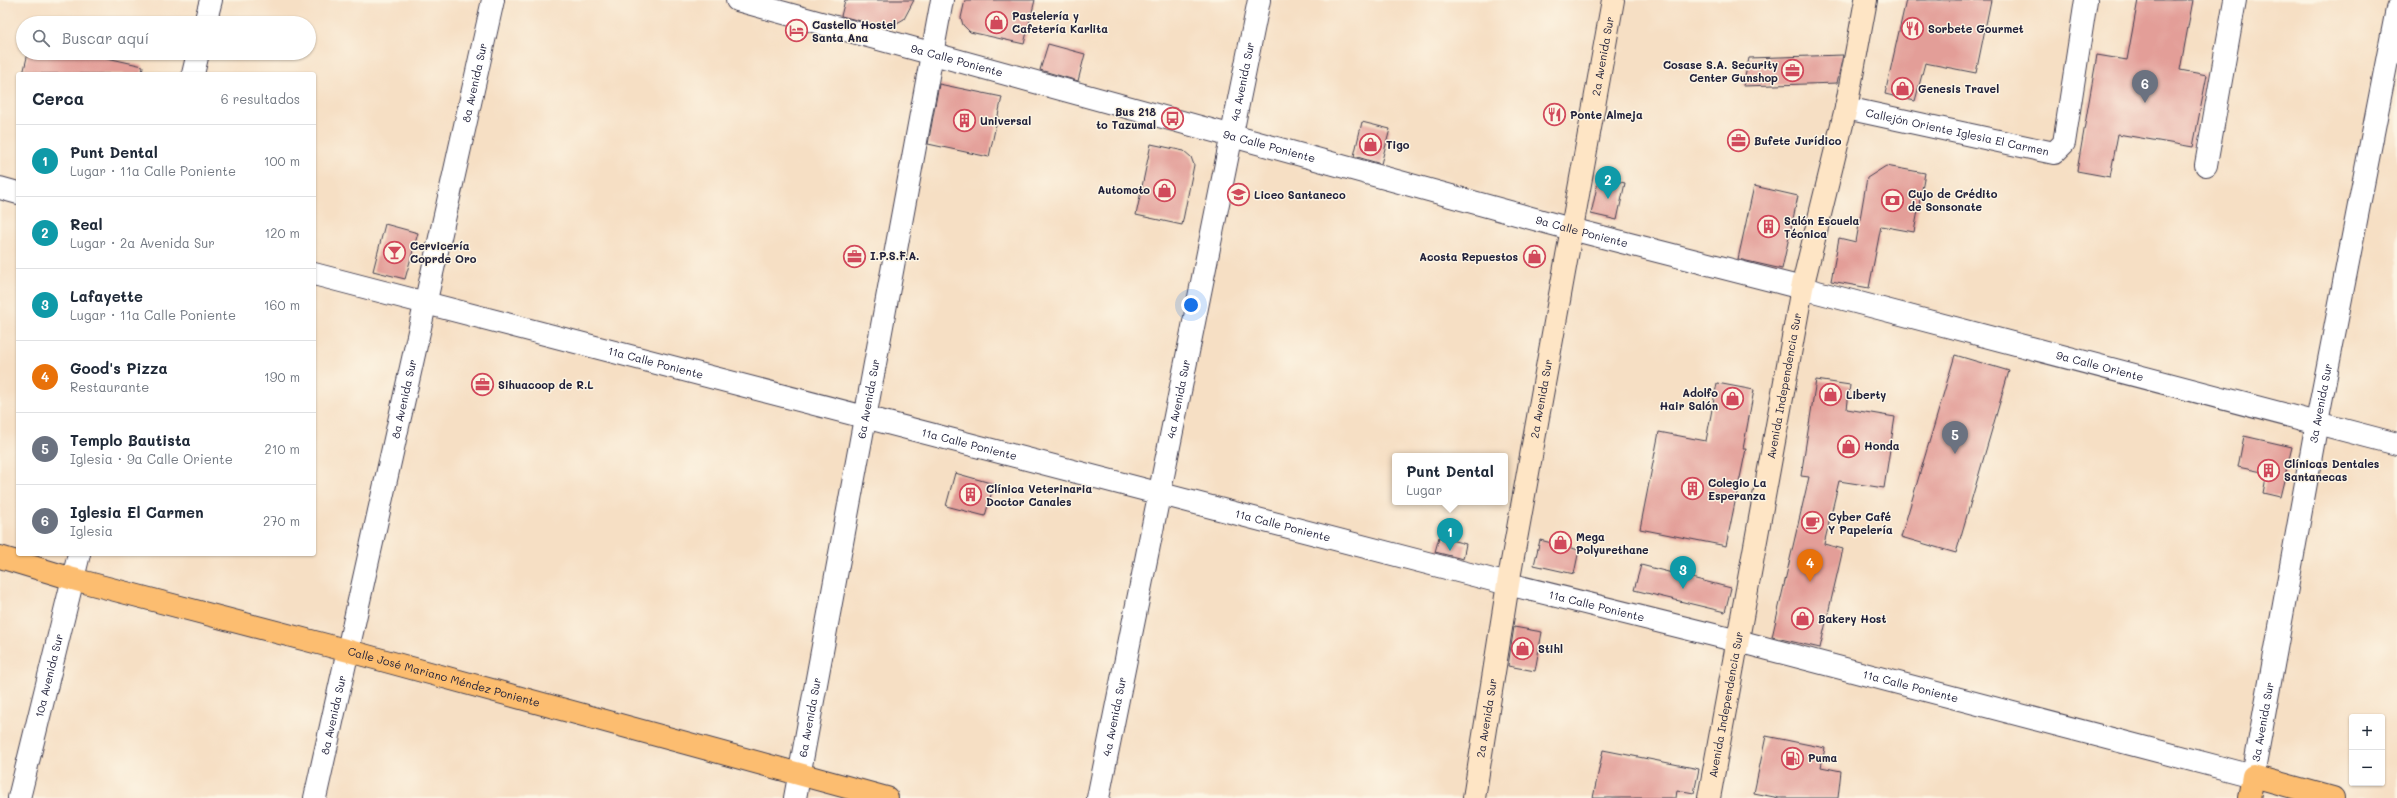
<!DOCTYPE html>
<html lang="es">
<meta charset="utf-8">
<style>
:root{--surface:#fff;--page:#f2f2f3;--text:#1f2937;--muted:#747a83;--line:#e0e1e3;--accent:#0b8043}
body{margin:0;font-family:Mali,sans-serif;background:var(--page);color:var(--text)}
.controls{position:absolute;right:12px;bottom:12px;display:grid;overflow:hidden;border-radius:4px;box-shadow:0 1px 3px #0004}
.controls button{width:36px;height:36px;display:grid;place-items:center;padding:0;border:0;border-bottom:1px solid var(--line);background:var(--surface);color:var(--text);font:20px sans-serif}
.you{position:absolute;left:1191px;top:305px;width:14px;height:14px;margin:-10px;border:3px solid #fff;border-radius:50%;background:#1a73e8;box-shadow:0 0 0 6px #1a73e833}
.badge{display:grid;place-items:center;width:26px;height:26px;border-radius:50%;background:var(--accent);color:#fff;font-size:13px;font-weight:700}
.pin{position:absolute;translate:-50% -33px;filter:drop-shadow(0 1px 2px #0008)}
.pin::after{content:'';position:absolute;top:21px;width:14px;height:12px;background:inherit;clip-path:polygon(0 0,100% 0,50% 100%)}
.popup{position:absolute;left:1392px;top:453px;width:116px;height:52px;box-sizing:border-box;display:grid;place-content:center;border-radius:4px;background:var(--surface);filter:drop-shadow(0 1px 3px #0005);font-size:13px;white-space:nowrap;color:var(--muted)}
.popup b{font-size:15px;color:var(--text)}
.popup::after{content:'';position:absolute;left:50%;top:100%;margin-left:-8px;border:8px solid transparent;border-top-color:var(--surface)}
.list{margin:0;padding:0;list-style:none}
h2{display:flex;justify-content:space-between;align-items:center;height:52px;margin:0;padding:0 16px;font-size:17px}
h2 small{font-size:13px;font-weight:400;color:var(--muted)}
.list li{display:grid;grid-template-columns:26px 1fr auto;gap:12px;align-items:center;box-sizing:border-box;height:72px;padding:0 16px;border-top:1px solid var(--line)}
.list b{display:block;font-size:15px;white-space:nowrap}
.list p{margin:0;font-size:13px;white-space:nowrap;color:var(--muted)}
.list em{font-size:13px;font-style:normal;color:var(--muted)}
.icon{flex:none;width:22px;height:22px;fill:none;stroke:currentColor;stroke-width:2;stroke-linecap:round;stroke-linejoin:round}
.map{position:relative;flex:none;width:2397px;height:798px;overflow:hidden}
.search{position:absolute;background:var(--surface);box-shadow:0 1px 3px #0004;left:16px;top:16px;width:300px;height:44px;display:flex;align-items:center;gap:10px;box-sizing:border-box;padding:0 14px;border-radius:22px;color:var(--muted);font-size:15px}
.panel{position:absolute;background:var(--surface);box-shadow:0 1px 3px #0004;left:16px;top:72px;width:300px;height:484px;border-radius:4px}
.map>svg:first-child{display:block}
.building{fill:#e39e98}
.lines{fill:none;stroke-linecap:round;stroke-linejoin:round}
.minor-casing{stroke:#423e50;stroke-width:24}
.tertiary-casing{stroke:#423e50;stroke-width:24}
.secondary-casing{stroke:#423e50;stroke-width:24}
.primary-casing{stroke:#423e50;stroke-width:24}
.minor{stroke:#fff;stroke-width:22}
.tertiary{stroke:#fff;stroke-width:22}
.secondary{stroke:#fee5c5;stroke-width:22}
.primary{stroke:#fcbd6f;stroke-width:22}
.labels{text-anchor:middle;stroke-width:3;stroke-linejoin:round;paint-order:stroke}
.poi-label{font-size:11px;font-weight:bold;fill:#22223b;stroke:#fcf5e5;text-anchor:start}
.street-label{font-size:11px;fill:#22223b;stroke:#fcf5e5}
</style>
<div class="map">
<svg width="2397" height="798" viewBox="0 0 2397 798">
<rect width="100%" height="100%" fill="#fcf5e5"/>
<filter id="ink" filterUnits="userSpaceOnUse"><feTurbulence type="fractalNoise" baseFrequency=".025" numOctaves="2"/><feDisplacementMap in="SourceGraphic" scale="8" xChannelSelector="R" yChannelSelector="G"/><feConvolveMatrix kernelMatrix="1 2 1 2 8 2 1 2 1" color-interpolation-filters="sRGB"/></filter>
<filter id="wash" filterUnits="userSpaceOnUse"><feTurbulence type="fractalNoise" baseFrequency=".012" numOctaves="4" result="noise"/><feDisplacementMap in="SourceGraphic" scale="16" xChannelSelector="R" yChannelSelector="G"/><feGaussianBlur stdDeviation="0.9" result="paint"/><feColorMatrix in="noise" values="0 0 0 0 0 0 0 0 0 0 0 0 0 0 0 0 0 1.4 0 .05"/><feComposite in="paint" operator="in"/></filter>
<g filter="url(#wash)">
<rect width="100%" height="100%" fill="#f6dfc4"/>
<g id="blocks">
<path class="building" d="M845 0H914L904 19 888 28 841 16Z
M965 0H1035L1024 44 970 32 963 25 961 18Z
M1906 0H1991L1976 73 1925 63 1915 101 1885 94Z
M2138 0H2193L2180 70 2207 75 2193 147 2118 134 2110 177 2077 171 2097 55 2127 60Z
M1048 44 1085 54 1078 81 1040 70Z
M28 53H85L143 66 142 74H23Z
M1843 55 1837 83 1743 86 1749 58Z
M939 84 1002 97 989 157 928 144Z
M1362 122 1390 129 1381 164 1354 156Z
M1151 144 1184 151 1191 157 1194 165 1182 225 1136 215Z
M1886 166 1925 173 1914 232 1881 226 1869 288 1831 281 1839 238 1856 242 1867 178Z
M1599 177 1625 183 1617 220 1591 214Z
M1754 186 1798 196 1782 269 1738 259Z
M385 224 418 233 405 279 373 271Z
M1955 355 2009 371 1956 553 1901 537Z
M1816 380 1850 385 1847 409 1895 417 1884 488 1839 481 1824 544 1843 549 1820 648 1772 637 1809 477 1801 476Z
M1717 383 1754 390 1743 449H1746L1726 546 1640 529 1659 432 1706 441Z
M2244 436 2292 447 2280 497 2263 493 2267 473 2238 467Z
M955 473 994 484 985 516 946 506Z
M1439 537 1466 544 1463 559 1435 552Z
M1540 540 1579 550 1574 574 1534 565Z
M1641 565 1731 588 1725 612 1634 590Z
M1514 627 1542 632 1535 671 1508 666Z
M1766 736 1825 748 1821 767 1841 771 1838 798H1779L1754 793Z
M1603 750 1699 769 1694 793 1677 790 1676 798H1593Z"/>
</g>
</g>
<g filter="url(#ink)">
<use href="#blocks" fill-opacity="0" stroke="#423e50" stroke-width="1"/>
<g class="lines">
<defs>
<g id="minor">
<path id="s1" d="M737 0 1571 229 1802 288"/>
<path d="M205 23 211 0"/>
<path d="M193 74 198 53"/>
<path id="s2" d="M1846 108 2054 153 2064 143 2086 0"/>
<path d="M2206 165 2235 0"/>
<path d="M0 188 18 193"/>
<path id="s3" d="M314 274 1508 584 1738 641 2253 776 2317 422 2397 9"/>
<path id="s4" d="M19 798 79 554"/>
<path id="s5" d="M795 798 942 0"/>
<path id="s6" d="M1098 798 1259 0"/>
</g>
<g id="tertiary">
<path id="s7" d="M1802 288 2397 444"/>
<path id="s8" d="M315 798 493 0"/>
</g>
<g id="secondary">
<path id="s9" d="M1474 798 1508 584 1613 0"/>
<path id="s10" d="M1709 798 1802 288 1846 108 1866 0"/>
</g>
<g id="primary">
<path id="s11" d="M0 557 73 579 349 651 887 798"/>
<path d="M2249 798 2253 776 2333 798"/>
</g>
</defs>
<use href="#minor" class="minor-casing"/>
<use href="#tertiary" class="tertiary-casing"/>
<use href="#secondary" class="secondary-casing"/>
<use href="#primary" class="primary-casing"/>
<use href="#minor" class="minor"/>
<use href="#tertiary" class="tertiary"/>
<use href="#secondary" class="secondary"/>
<use href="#primary" class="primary"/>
</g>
</g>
<defs>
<symbol id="shop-ring" viewBox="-11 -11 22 22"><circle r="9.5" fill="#fcf5e5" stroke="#d1495b" stroke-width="1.5"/><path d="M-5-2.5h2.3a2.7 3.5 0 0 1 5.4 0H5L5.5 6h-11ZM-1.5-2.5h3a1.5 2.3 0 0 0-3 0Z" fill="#d1495b"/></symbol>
<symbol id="restaurant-ring" viewBox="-11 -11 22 22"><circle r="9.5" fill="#fcf5e5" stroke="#d1495b" stroke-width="1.5"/><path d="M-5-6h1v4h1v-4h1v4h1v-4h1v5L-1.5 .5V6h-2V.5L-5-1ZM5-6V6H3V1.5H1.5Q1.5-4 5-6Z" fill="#d1495b"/></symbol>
<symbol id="hotel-ring" viewBox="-11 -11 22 22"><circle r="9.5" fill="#fcf5e5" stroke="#d1495b" stroke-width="1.5"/><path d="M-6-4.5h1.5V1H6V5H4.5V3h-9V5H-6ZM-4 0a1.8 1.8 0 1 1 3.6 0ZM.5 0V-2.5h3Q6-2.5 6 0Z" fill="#d1495b"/></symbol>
<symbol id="office-ring" viewBox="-11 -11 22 22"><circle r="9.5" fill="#fcf5e5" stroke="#d1495b" stroke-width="1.5"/><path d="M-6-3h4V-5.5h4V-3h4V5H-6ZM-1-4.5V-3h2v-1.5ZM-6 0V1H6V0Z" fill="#d1495b"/></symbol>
<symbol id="bus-ring" viewBox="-11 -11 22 22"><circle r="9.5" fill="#fcf5e5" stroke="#d1495b" stroke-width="1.5"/><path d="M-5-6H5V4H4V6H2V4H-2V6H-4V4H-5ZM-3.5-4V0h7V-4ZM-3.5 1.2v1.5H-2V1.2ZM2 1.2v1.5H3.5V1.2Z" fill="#d1495b"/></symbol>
<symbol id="building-ring" viewBox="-11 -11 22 22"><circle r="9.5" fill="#fcf5e5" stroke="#d1495b" stroke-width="1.5"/><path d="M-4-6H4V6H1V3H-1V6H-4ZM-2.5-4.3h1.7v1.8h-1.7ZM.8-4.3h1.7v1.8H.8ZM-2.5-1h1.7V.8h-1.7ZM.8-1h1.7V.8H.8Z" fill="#d1495b"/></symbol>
<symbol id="school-ring" viewBox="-11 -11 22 22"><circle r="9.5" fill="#fcf5e5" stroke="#d1495b" stroke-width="1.5"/><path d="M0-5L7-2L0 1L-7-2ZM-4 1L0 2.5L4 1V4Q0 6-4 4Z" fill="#d1495b"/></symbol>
<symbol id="bank-ring" viewBox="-11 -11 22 22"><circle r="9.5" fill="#fcf5e5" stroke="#d1495b" stroke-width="1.5"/><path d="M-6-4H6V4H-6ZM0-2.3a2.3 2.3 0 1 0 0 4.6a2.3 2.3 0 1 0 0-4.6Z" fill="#d1495b"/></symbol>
<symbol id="bar-ring" viewBox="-11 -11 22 22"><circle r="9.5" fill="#fcf5e5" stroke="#d1495b" stroke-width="1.5"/><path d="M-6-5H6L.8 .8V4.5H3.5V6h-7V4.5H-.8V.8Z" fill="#d1495b"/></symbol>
<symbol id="cafe-ring" viewBox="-11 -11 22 22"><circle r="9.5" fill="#fcf5e5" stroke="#d1495b" stroke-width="1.5"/><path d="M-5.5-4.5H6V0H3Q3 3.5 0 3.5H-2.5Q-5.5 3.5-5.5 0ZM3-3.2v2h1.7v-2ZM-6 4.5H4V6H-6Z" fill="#d1495b"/></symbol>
<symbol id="fuel-ring" viewBox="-11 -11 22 22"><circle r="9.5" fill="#fcf5e5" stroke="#d1495b" stroke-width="1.5"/><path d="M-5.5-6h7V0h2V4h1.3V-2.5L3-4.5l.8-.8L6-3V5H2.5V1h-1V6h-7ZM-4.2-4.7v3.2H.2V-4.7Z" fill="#d1495b"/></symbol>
</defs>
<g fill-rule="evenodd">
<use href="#shop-ring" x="984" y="10" width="25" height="25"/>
<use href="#restaurant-ring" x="1900" y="16" width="25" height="25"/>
<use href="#hotel-ring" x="784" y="18" width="25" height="25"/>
<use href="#office-ring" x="1780" y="58" width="25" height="25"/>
<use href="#shop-ring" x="1890" y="76" width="25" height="25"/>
<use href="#restaurant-ring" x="1542" y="102" width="25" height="25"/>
<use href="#bus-ring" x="1160" y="106" width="25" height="25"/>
<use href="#building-ring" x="952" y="108" width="25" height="25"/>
<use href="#office-ring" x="1726" y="128" width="25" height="25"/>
<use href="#shop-ring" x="1358" y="132" width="25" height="25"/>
<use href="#shop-ring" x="1152" y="178" width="25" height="25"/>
<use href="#school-ring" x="1226" y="182" width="25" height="25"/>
<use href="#bank-ring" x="1880" y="188" width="25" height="25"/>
<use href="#building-ring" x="1756" y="214" width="25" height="25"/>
<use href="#bar-ring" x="382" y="240" width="25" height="25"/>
<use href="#office-ring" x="842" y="244" width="25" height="25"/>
<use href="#shop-ring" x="1522" y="244" width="25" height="25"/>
<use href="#office-ring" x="470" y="372" width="25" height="25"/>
<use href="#shop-ring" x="1818" y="382" width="25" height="25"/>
<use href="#shop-ring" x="1720" y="386" width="25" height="25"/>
<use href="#shop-ring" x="1836" y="434" width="25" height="25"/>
<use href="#building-ring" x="2256" y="458" width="25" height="25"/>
<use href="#building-ring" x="1680" y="476" width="25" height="25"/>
<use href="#building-ring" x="958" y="482" width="25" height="25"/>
<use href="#cafe-ring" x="1800" y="510" width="25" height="25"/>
<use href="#shop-ring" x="1548" y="530" width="25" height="25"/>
<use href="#shop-ring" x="1790" y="606" width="25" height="25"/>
<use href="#shop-ring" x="1510" y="636" width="25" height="25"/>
<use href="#fuel-ring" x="1780" y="746" width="25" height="25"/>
</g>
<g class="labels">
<g class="poi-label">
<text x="1012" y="20">Pastelería y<tspan x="1012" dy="13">Cafetería Karlita</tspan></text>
<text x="812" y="29">Castello Hostel<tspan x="812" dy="13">Santa Ana</tspan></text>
<text x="1928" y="33">Sorbete Gourmet</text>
<text x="1778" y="69" text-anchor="end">Cosase S.A. Security<tspan x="1778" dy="13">Center Gunshop</tspan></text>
<text x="1918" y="93">Genesis Travel</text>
<text x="1156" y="116" text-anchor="end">Bus 218<tspan x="1156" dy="13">to Tazumal</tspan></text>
<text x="1570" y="119">Ponte Almeja</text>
<text x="980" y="125">Universal</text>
<text x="1754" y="145">Bufete Jurídico</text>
<text x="1386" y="149">Tigo</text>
<text x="1150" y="194" text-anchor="end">Automoto</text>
<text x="1908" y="198">Cujo de Crédito<tspan x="1908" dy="13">de Sonsonate</tspan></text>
<text x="1254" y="199">Liceo Santaneco</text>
<text x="1784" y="225">Salón Escuela<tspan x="1784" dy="13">Técnica</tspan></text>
<text x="410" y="250">Cervicería<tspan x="410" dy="13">Coprde Oro</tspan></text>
<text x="870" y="260">I.P.S.F.A.</text>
<text x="1518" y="261" text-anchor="end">Acosta Repuestos</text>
<text x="498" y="389">Sihuacoop de R.L</text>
<text x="1718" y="397" text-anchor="end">Adolfo<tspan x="1718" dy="13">Hair Salón</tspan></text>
<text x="1846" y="399">Liberty</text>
<text x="1864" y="450">Honda</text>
<text x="2284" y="468">Clínicas Dentales<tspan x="2284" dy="13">Santanecas</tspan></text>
<text x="1708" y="487">Colegio La<tspan x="1708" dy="13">Esperanza</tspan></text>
<text x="986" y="493">Clínica Veterinaria<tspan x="986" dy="13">Doctor Canales</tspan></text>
<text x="1828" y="521">Cyber Café<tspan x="1828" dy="13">Y Papelería</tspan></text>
<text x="1576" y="541">Mega<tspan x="1576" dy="13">Polyurethane</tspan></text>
<text x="1818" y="623">Bakery Host</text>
<text x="1538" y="653">Stihl</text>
<text x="1808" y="762">Puma</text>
</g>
<g class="street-label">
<text dy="4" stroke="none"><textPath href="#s9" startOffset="753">2a Avenida Sur</textPath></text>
<text dy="4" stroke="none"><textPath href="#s1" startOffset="228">9a Calle Poniente</textPath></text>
<text dy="4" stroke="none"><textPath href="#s6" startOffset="731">4a Avenida Sur</textPath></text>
<text dy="4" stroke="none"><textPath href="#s8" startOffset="733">8a Avenida Sur</textPath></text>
<text dy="4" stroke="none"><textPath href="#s2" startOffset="114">Callejón Oriente Iglesia El Carmen</textPath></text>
<text dy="4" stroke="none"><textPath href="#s1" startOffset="552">9a Calle Poniente</textPath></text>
<text dy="4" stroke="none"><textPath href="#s1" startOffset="876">9a Calle Poniente</textPath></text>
<text dy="4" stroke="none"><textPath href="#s3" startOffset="353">11a Calle Poniente</textPath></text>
<text dy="4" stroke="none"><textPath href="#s7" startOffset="308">9a Calle Oriente</textPath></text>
<text dy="4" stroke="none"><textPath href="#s10" startOffset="419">Avenida Independencia Sur</textPath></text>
<text dy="4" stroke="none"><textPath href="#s8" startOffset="409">8a Avenida Sur</textPath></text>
<text dy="4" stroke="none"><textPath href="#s5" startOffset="406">6a Avenida Sur</textPath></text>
<text dy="4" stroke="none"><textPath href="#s6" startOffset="407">4a Avenida Sur</textPath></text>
<text dy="4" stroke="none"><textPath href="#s9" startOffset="405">2a Avenida Sur</textPath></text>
<text dy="4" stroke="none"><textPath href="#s3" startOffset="2382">3a Avenida Sur</textPath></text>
<text dy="4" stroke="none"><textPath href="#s3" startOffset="677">11a Calle Poniente</textPath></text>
<text dy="4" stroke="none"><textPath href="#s3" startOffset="1001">11a Calle Poniente</textPath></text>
<text dy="4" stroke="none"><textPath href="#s3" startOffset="1325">11a Calle Poniente</textPath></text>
<text dy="4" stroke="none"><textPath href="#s4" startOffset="126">10a Avenida Sur</textPath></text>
<text dy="4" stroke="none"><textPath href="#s11" startOffset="460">Calle José Mariano Méndez Poniente</textPath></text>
<text dy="4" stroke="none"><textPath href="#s3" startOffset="1649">11a Calle Poniente</textPath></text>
<text dy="4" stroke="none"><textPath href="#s10" startOffset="95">Avenida Independencia Sur</textPath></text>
<text dy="4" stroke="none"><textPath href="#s8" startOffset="85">8a Avenida Sur</textPath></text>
<text dy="4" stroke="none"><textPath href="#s6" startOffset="83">4a Avenida Sur</textPath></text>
<text dy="4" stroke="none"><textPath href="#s5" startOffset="82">6a Avenida Sur</textPath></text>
<text dy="4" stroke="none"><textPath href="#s9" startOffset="81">2a Avenida Sur</textPath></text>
<text dy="4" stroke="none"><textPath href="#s3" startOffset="2058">3a Avenida Sur</textPath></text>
</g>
</g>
</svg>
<div class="controls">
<button>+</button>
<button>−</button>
</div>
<div class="you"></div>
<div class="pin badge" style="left:1450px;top:551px;background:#0f9aa8">1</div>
<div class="popup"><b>Punt Dental</b>Lugar</div>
<div class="pin badge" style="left:1608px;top:199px;background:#0f9aa8">2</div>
<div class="pin badge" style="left:1683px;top:589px;background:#0f9aa8">3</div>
<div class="pin badge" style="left:1810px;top:582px;background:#e8710a">4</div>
<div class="pin badge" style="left:1955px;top:454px;background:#6b7280">5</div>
<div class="pin badge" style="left:2145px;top:103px;background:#6b7280">6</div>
<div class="search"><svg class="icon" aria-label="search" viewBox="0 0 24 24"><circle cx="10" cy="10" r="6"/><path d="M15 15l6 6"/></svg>Buscar aquí</div>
<section class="panel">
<h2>Cerca<small>6 resultados</small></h2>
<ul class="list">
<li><span class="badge" style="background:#0f9aa8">1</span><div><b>Punt Dental</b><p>Lugar · 11a Calle Poniente</p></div><em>100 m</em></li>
<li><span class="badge" style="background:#0f9aa8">2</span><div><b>Real</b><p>Lugar · 2a Avenida Sur</p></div><em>120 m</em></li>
<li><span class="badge" style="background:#0f9aa8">3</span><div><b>Lafayette</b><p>Lugar · 11a Calle Poniente</p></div><em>160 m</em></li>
<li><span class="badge" style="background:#e8710a">4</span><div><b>Good's Pizza</b><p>Restaurante</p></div><em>190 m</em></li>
<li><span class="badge" style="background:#6b7280">5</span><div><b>Templo Bautista</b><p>Iglesia · 9a Calle Oriente</p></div><em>210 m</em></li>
<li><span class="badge" style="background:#6b7280">6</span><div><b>Iglesia El Carmen</b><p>Iglesia</p></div><em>270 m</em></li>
</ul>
</section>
</div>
